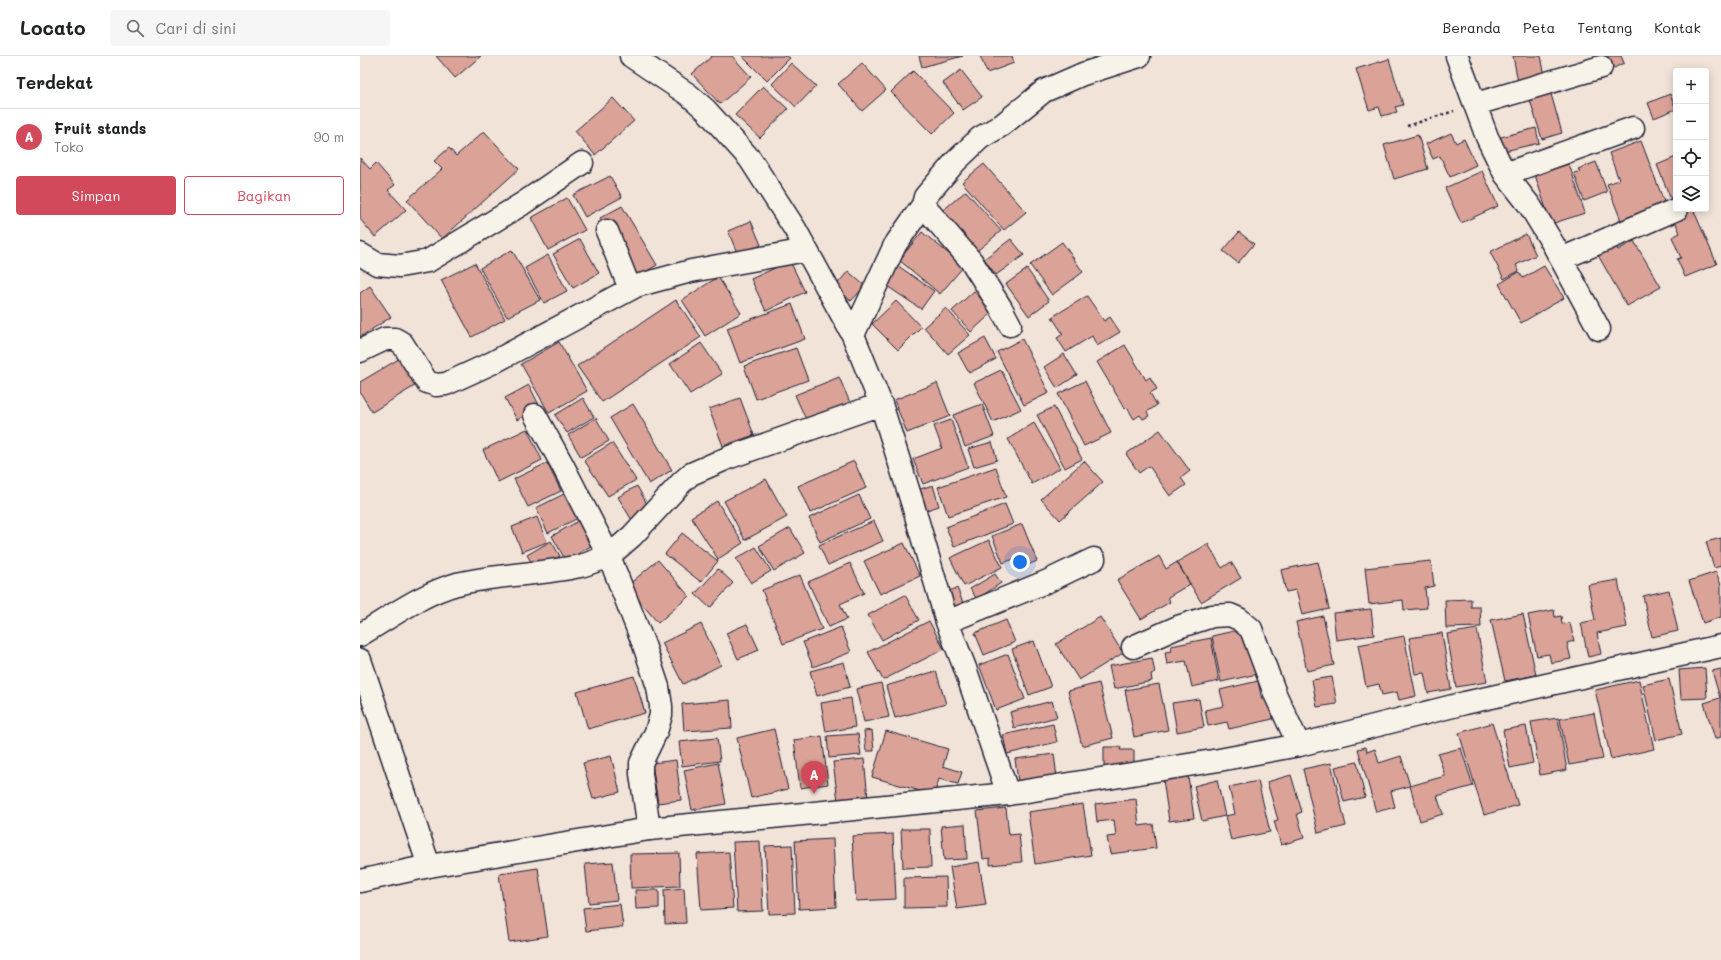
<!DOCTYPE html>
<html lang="id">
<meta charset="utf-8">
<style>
:root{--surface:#fff;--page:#f6f6f6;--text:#202124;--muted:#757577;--line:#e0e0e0;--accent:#d1495b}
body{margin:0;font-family:Mali,sans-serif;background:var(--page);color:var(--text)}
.controls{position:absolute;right:12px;top:12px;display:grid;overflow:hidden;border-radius:4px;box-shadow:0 2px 10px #0003}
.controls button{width:36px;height:36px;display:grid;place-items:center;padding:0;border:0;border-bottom:1px solid var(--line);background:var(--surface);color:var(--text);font:20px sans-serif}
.you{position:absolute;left:660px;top:506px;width:14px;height:14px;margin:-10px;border:3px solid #fff;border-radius:50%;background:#1a73e8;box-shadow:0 0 0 6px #1a73e833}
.badge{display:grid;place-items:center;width:26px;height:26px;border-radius:50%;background:var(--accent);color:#fff;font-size:13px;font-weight:700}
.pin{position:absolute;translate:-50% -33px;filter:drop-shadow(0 1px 2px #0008)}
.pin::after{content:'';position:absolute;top:21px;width:14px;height:12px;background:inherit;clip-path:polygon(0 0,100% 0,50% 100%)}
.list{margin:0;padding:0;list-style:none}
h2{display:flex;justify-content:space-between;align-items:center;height:52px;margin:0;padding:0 16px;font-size:17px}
h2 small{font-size:13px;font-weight:400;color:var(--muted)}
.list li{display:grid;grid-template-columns:26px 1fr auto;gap:12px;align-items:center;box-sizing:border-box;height:56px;padding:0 16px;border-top:1px solid var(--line)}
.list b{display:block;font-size:15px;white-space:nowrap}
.list p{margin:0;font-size:13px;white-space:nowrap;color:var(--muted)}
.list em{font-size:13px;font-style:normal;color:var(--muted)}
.actions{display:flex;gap:8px;padding:12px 16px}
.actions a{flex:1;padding:9px 0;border:1px solid var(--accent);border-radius:4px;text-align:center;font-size:14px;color:var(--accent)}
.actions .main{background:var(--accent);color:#fff}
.icon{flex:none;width:22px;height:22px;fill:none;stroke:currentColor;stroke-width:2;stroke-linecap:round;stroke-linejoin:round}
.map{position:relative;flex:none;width:1361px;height:904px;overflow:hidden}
header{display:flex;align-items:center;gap:24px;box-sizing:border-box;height:56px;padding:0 20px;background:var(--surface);border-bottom:1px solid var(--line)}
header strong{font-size:19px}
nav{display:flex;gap:22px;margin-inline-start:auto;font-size:14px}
.search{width:280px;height:36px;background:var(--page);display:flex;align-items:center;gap:10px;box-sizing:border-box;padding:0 14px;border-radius:4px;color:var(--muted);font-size:15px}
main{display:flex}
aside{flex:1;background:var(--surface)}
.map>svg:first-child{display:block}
.building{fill:#dba297;stroke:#22223b}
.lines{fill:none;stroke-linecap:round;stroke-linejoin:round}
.minor-casing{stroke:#22223b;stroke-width:25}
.highway-casing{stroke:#22223b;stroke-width:25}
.path{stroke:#22223b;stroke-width:2.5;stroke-dasharray:3 3;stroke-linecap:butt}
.minor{stroke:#f7f3e8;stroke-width:22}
.highway{stroke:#f7f3e8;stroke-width:22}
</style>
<header>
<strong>Locato</strong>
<div class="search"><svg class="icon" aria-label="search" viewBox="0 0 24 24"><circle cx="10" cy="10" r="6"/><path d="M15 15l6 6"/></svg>Cari di sini</div>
<nav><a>Beranda</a><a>Peta</a><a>Tentang</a><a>Kontak</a></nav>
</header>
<main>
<aside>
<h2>Terdekat<small></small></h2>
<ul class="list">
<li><span class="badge">A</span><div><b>Fruit stands</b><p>Toko</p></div><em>90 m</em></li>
</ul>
<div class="actions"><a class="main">Simpan</a><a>Bagikan</a></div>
</aside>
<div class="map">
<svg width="1361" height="904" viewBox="0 0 1361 904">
<rect width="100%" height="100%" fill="#f1e3d8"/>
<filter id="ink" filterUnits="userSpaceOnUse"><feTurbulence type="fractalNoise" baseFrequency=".025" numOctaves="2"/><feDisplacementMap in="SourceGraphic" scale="8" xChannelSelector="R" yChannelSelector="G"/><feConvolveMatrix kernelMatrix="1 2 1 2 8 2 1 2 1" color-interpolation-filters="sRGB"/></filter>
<g filter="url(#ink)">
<path class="building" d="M76 0H121L95 22Z
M352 0H372L391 21 360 48 332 18Z
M382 0H427L430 2 407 25Z
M559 0H603L562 11Z
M620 0H652L654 7 627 17Z
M1153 0H1181L1185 20 1158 26Z
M1244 0H1261L1264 7 1250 14Z
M1029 3 1043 49 1035 51 1037 56 1022 60 1019 51 1009 54 996 13Z
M431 7 456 30 436 51 412 28Z
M502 7 526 34 502 55 478 28Z
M601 14 622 41 603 54 583 27Z
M553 15 594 57 572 78 531 36Z
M403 30 428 53 400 82 375 59Z
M1191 38 1202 77 1182 83 1170 44Z
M1310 38 1316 53 1294 62 1288 47Z
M253 42 274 65 235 99 215 75Z
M1176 72 1179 87 1140 96 1137 82Z
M124 75 159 113 82 183 47 144 82 113 74 105 89 92 96 100Z
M1091 77 1096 87 1104 83 1116 109 1090 121 1080 100 1073 103 1066 88Z
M1058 79 1068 113 1034 123 1024 89Z
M1281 85 1306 151 1262 167 1247 128 1259 124 1249 97Z
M1316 101V144L1312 146 1297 109Z
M0 102 10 113 16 107 35 129 28 134 46 154 15 181 0 163Z
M1236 106 1247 136 1224 145 1214 117 1220 116 1218 113Z
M624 108 666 156 644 174 602 126Z
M1209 108 1225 157 1191 168 1175 119Z
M1122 115 1138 150 1101 167 1085 132Z
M250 120 262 141 225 161 213 139Z
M606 135 641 175 617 195 582 155Z
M207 142 225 174 188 194 171 162Z
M262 150 297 209 275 222 240 162Z
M1324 153H1333L1357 208 1325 221 1317 203 1321 202 1312 181 1320 177 1312 158Z
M391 165 401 189 378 199 368 175Z
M562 176 604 210 580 238 539 204Z
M879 176 894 188 878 207 863 195Z
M1166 178 1176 199 1156 209 1159 215 1144 223 1130 196Z
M220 183 239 217 213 232 193 198Z
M651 183 664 199 636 219 624 203Z
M1253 184 1258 194 1274 185 1301 231 1267 250 1235 194Z
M702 186 723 216 692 239 670 209Z
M152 194 180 244 147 261 120 212Z
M188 199 207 235 184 247 165 212Z
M430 205 445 236 406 255 391 223Z
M115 207 145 263 112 281 81 224Z
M537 209 574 235 561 253 524 228Z
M1184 210 1204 242 1161 267 1139 228 1159 216 1163 222Z
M667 213 689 245 669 260 646 228Z
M488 215 505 230 491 245 475 231Z
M358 221 381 257 345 280 322 244Z
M10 230 31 261 0 281V237Z
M614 235 633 256 611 276 592 255Z
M727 240 744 265 750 261 760 276 737 290 732 280 706 296 697 282 703 278 692 261Z
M316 244 341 281 242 346 217 310Z
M536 245 561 271 538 294 512 268Z
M432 248 445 283 380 307 367 272Z
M586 252 610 279 588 298 564 271Z
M625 282 636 303 609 317 598 297Z
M662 283 689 337 664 349 637 296Z
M199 286 227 335 189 357 161 308Z
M341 287 362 318 330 338 310 308Z
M765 289 786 324 790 321 797 333 790 337 797 349 787 356 789 360 783 363 780 359 774 363 767 351 765 353 737 306Z
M436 292 448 324 396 343 384 310Z
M704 298 717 319 697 332 684 311Z
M42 301 58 328 12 356 0 336V326Z
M641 314 661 353 633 366 614 327Z
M479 321 491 349 448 368 435 339Z
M725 325 751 377 724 390 698 338Z
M577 327 590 360 547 377 534 344Z
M169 329 180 351 157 364 145 342Z
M223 342 234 361 207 377 195 359Z
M380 342 394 379 363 390 349 353Z
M273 348 312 414 289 428 250 362Z
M622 348 634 380 605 391 593 359Z
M694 351 722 403 705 412 677 359Z
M236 362 249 385 221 401 208 379Z
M591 364 608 411 563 428 553 403 582 392 574 370Z
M674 367 700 412 672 428 648 383Z
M167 373 182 404 138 426 123 394Z
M800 374 830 415 821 422 826 429 810 440 789 410 779 417 766 398Z
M632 386 637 404 614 411 608 393Z
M252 387 276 424 248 440 224 404Z
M494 405 506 432 450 457 438 430Z
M724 405 743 426 700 464 681 443Z
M187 407 201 435 168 451 154 423Z
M636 411 646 441 588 460 578 431Z
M406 423 427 461 385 484 364 445Z
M573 429 579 450 561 456 554 435Z
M277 430 291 455 273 466 258 441Z
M208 436 220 461 188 477 176 452Z
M499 439 510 463 460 486 449 462Z
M357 445 383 487 358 503 331 461Z
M645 448 653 468 594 491 586 471Z
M177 461 187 486 162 496 152 471Z
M220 464 234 488 206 505 192 480Z
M514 465 523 485 468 509 459 489Z
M662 468 677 505 658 513 654 503 643 507 632 480Z
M430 472 445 497 414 515 399 490Z
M322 477 358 505 341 526 305 498Z
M1361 482V510L1354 512 1346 486Z
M629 484 642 511 604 530 590 502Z
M191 485 200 500 176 514 167 499Z
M544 487 560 520 520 538 504 505Z
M848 488 862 512 871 506 881 522 841 546 817 506Z
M396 491 411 515 391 527 376 503Z
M799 500 806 513 817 506 830 528 808 541 810 546 781 563 757 524Z
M298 504 329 540 298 567 267 530Z
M1071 505 1074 530 1065 532 1067 552 1044 554 1043 544 1009 548 1005 512Z
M958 506 969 553 942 559 936 534 926 536 921 514Z
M490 507 504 537 480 548 487 563 469 571 448 526Z
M358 513 373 527 350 552 335 538Z
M1356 516 1361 529V561L1343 567 1329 525Z
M635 518 641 527 617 543 610 533Z
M440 519 462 573 423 588 402 534Z
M1258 524 1267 571 1237 577 1241 598 1228 601 1221 567 1235 564 1228 529Z
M597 532 606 554 596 558 587 536Z
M1309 534 1318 575 1292 581 1283 540Z
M545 539 559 564 522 584 508 559Z
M1111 543V551H1120L1121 571 1086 572 1085 544Z
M1011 553 1014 579 976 584 973 557Z
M1194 554 1195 561 1201 560 1202 568 1210 567 1214 585 1207 587 1211 603 1191 607 1189 598 1177 600 1168 559Z
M1163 558 1176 619 1145 625 1131 564Z
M963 560 974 609 947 615 936 566Z
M740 561 763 597 719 624 696 588Z
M646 564 655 586 624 599 615 577Z
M569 565 584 593 523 624 508 596Z
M341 568 361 609 323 628 302 587Z
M387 568 399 594 378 603 366 577Z
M481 571 491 596 453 611 443 586Z
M887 572 897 618 861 626 852 580Z
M1117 573 1127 626 1096 631 1087 578Z
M1082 577 1091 633 1068 637 1064 617 1055 618 1049 582Z
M1044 580 1056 640 1039 644 1037 636 1022 639 1019 628 1006 631 998 589Z
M851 582 859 625 832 631 826 605 807 608 805 596 812 595 811 590Z
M674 585 691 631 669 639 652 593Z
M648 598 665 643 636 654 619 609Z
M792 602 795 617 791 618 792 625 754 633 749 610Z
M484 606 490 631 457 640 450 615Z
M1345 612 1347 642 1321 643 1319 614Z
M1361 613V681L1355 683 1344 647 1360 642 1352 615Z
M576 615 586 648 535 662 526 630Z
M274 620 285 657 228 673 217 636Z
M972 621 977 648 957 651 952 624Z
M1309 623 1322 678 1296 684 1283 629Z
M1279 624 1294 693 1251 703 1235 634Z
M898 625 902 644 912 642 917 662 869 673 867 666 848 670 845 654 864 650 860 634Z
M521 627 529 661 504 666 496 633Z
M739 627 753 682 722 690 708 635Z
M799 628 808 674 774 681 765 634Z
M491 642 495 671 466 676 461 647Z
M839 643 844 671 817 676 812 647Z
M370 644 372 672 324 675 322 648Z
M692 645 697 661 654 672 650 656Z
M1234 657 1243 703 1209 709 1200 663Z
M1198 662 1207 714 1180 719 1171 666Z
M1132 667 1158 749 1124 759 1099 677Z
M693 668 697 686 647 698 643 679Z
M1166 670 1173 707 1150 712 1143 674Z
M414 673 428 733 391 742 377 682Z
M512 674 514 695H506L504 675Z
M526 675 588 693 583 710 602 716 598 728 579 723 574 739 512 721Z
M498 678 501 699 469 702 467 680Z
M462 680 468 728 440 732 434 684Z
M357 682 360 705 322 710 319 686Z
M744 691H761L760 694H774V709H760V712H744Z
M1006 691 1007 696 1015 693 1019 707 1041 700 1050 730 1031 735 1035 751 1016 756 998 693Z
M1101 692 1113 730 1077 740 1083 758 1060 765 1050 730 1085 720 1078 698Z
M694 698 697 721 658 725 655 703Z
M251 700 260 736 233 743 223 707Z
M504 703 508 742 478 745 473 706Z
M316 704 321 744 298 747 292 707Z
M997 706 1005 741 984 746 975 711Z
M358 707 366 748 332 754 324 714Z
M971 707 986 770 958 777 943 713Z
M931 719 942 756 937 758 944 782 921 789 914 765 918 764 907 726Z
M828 720 834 762 809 765 803 723Z
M857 724 865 760 842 765 834 730Z
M898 725 910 776 871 784 865 760 875 758 869 731Z
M776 743 779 770 793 768 796 792 750 798 747 781 756 780 754 764 737 766 735 748Z
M723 748 731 799 675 808 668 756Z
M646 752 649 779 659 778 662 806 630 809V802L623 803 617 755Z
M605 768 607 803 584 804 581 770Z
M541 773H570L571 811 543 812Z
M533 778 536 843 496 845 492 780Z
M473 783 476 851 439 853 435 785Z
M400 785 403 855 377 856 373 786Z
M432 789 435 857 409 858 405 790Z
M369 796 373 852 341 854 337 798Z
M319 797 320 830 271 832 270 798Z
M253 806 257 844 229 847 225 808Z
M619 806 626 849 597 853 590 811Z
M178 812 188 880 149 886 139 818Z
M586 821 587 851 544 852V822Z
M324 832 326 867 305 868 304 834Z
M275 834H299V852L276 853Z
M260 848 263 871 226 875 223 852Z"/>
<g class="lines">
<defs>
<path id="minor" d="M271 0 329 39 346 54 390 103 435 173 493 279 521 348 552 446 587 566 605 612 648 738
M1097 0 1127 81 1145 118 1170 150 1193 188 1239 273
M1116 48 1241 11
M1145 118 1273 72
M563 149 612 206 641 252 650 269
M247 175 270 233
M0 198 17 208 40 210 68 205 162 148 222 107
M1201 203 1317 153
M493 279 535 189 563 149 565 141 595 106 620 82 642 69 684 35 723 18 779 0
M0 295 25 283H35L42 287 67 326 76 329 86 328 134 306 276 230 331 215 446 194
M175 359 202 408 249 500 272 480 322 426 331 418 370 401 521 348
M587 566 688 525 734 503
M0 579C31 561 61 538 97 528 137 518 179 519 220 510 229 508 239 503 249 500L284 589 298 631 301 650V659L296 676 281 707V718L289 773
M773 591 818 571 852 560 870 559 879 563 891 573 916 640 939 689
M0 604 69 810"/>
<path id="highway" d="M0 825 69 810 289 773 648 738 859 704 939 689 1105 647 1361 590"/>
</defs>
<use href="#minor" class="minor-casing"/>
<use href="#highway" class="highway-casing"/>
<path class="path" d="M1047 70 1094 55"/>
<use href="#minor" class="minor"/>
<use href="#highway" class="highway"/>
</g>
</g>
</svg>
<div class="controls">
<button>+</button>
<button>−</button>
<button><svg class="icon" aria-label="locate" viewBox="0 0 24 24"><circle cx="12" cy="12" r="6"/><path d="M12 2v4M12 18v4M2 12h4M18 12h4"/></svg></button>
<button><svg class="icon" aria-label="layers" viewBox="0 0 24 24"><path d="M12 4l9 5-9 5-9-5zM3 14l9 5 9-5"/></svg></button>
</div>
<div class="you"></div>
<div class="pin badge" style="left:454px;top:738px">A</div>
</div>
</main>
